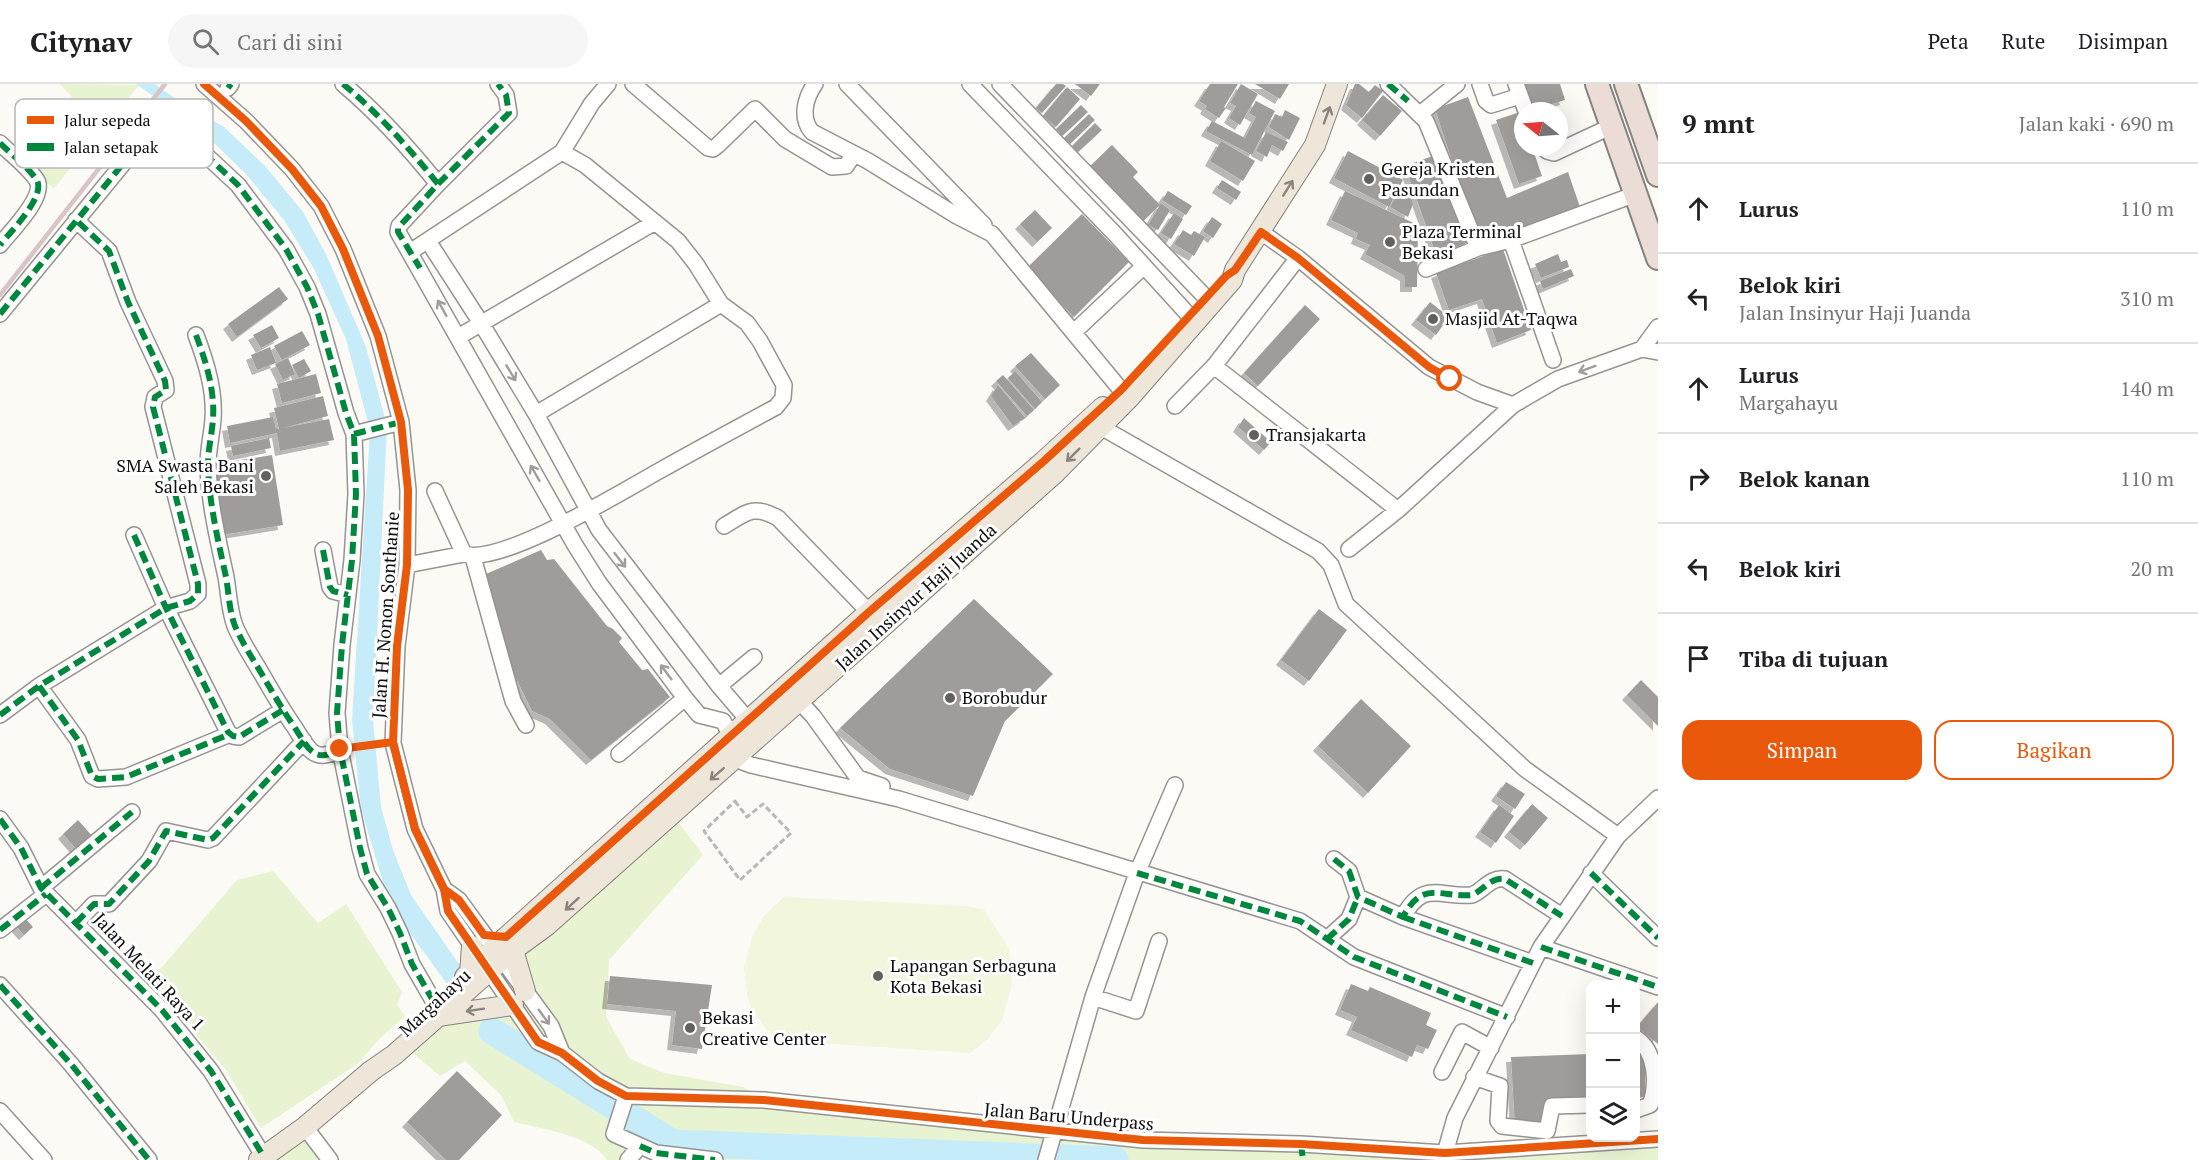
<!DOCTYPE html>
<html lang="id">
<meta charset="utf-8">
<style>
:root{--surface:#fff;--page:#f6f6f6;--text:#202124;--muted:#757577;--line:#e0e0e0;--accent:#ea580c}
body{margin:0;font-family:"PT Serif",serif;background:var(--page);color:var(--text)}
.controls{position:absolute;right:18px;bottom:18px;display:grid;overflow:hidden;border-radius:12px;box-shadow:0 6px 24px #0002}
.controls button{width:54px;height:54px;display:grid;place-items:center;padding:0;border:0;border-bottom:2px solid var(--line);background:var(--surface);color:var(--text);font:30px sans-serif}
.compass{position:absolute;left:1514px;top:18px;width:54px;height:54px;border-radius:50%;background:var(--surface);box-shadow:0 6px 24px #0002;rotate:287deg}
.stop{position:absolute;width:18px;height:18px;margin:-14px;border:4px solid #ea580c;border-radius:50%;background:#fff}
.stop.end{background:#ea580c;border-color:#fff;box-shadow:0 2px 6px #0008}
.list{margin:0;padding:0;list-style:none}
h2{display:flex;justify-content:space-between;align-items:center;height:78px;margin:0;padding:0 24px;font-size:26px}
h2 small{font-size:20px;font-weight:400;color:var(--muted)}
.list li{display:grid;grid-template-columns:39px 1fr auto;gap:18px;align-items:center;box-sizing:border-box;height:90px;padding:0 24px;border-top:2px solid var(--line)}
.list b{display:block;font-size:22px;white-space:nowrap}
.list p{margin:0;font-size:20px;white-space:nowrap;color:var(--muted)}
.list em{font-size:20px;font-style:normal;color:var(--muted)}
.actions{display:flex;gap:12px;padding:18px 24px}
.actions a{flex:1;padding:14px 0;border:2px solid var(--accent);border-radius:18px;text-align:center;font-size:21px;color:var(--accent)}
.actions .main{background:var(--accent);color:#fff}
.icon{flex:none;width:33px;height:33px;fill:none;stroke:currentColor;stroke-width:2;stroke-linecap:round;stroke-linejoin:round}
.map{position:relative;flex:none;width:1658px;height:1076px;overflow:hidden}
header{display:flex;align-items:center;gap:36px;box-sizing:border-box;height:84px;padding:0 30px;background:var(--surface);border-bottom:2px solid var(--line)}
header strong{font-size:28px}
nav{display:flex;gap:33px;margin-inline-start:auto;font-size:21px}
.search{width:420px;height:54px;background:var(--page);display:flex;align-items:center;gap:15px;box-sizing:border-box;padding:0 21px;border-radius:33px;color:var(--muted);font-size:22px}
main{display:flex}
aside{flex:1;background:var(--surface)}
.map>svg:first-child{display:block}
.green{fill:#e8f3d2}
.pitch{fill:#f2f6dc}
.water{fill:#c7ecf9}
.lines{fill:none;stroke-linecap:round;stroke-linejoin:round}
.river{stroke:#c7ecf9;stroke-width:27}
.building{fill:#9f9c99;filter:url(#shadow)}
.minor-casing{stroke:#959492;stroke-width:18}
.major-casing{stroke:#82827f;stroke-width:22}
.highway-casing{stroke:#82827f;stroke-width:26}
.path{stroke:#b8b8b7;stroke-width:3;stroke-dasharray:6 3;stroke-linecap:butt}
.minor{stroke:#fffefd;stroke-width:15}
.major{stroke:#ede6d9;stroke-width:20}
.highway{stroke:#ebddd5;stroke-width:22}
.rail{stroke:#d9c4c6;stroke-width:4.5}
.quiet{stroke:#00873e;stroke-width:6;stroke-dasharray:12 6;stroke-linecap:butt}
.cycleway-casing{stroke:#fff;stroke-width:11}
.cycleway{stroke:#e8590c;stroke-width:8}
.oneway{stroke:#89857e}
.oneway2{stroke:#9f9e9d}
.route{stroke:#ea580c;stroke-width:8}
.poi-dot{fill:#61615e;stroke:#fff;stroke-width:2}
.labels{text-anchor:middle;stroke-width:6;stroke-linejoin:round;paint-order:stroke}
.poi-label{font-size:18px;fill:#0e0e0e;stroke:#fff;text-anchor:start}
.street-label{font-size:18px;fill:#0e0e0e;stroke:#fff}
.key{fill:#fff;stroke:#b7b7b7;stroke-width:1.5}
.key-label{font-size:16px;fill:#0e0e0e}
</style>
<header>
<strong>Citynav</strong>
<div class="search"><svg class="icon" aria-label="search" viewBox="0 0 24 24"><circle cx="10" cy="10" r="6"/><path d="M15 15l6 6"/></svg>Cari di sini</div>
<nav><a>Peta</a><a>Rute</a><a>Disimpan</a></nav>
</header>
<main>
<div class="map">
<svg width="1658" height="1076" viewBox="0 0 1658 1076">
<defs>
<filter id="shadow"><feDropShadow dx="-5" dy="5" stdDeviation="0" flood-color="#0004"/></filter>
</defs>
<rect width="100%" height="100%" fill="#fcfaf4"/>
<path class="green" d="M60 0 139 1 54 104 44 97 24 74 72 13Z
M672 730 703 771 609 876 606 933 630 975 664 989 743 1003 764 1016 1055 1048 1445 1069 1658 1055V1076H715L640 1062 628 1076H607C591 1051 542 1045 514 1038L501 1011 465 977 440 992 414 970 394 971 438 932 513 921V866Z
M273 787 318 839 346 820 402 908 397 921 405 932 378 956 359 979 261 1044 226 986 150 897 237 796Z
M305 1043 328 1076H255Z"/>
<path class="pitch" d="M784 813 967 822 984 826 1009 864 1012 900 1002 936 988 955 970 969 789 957 773 953 751 925 747 910 744 883 752 854 763 833Z"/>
<path class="water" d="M136 0H155L173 13 224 43 266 83 303 128 326 170 366 263 387 342 373 635 381 723 393 766 411 811 463 886 447 900 404 841 383 798 361 725 352 636 370 346 346 255 313 183 284 136 246 90 215 60 179 34 166 21Z"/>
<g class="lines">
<path class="river" d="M492 947 673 1059 1115 1076"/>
</g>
<path class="building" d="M1056 0H1063L1066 2 1042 29 1036 24Z
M1075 0H1100L1091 12Z
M1210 0H1238L1224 23 1226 24 1219 34 1205 25 1207 22 1199 17Z
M1241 0 1258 10 1240 41 1229 34 1236 22 1230 19Z
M1255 0H1289L1280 15Z
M1355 0H1359L1369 8 1375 1 1383 7 1362 34 1346 21Z
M1525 0H1560L1565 16 1533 26Z
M1067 3 1080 15 1056 43 1043 32Z
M1383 11 1402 27 1380 52 1362 36Z
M1468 13 1507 114 1568 88 1580 123 1480 162 1435 25Z
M1256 17 1275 27 1252 71 1206 47 1212 37 1245 54 1256 33 1249 29Z
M1081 21 1088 28 1062 52 1056 45Z
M1285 26 1300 34 1289 56 1269 43 1275 30 1282 33Z
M1520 28 1523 37V63H1532L1542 92 1519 100 1496 36Z
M1089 30 1095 36 1070 60 1064 54Z
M1095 39 1102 46 1078 68 1072 62Z
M1266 48 1288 58 1283 67 1272 61 1267 73 1256 67Z
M1221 57 1255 77 1243 97 1210 77Z
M1112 61 1138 88 1133 93 1160 121 1138 142 1085 87Z
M1348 67 1403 96 1389 123 1334 94Z
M1438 70 1470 158 1436 170 1405 82Z
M1222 96 1241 108 1236 116 1217 104Z
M1402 102 1408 104 1413 120 1408 133 1390 123Z
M1168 107 1192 122 1186 131 1162 116Z
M1345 107 1418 141 1417 203H1405V192L1365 170 1370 161 1356 155 1358 149 1331 136Z
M1161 119 1170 126 1158 146 1148 141Z
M1035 126 1052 144 1037 158 1020 140Z
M1174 129 1183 135 1171 155 1161 149Z
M1082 130 1129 178 1074 233 1027 184Z
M1212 133 1222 140 1213 154 1203 147Z
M1183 146 1191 151 1194 147 1205 153 1194 172 1174 160Z
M1503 165 1531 246 1497 259 1482 215 1449 226 1436 189Z
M1558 170 1561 178 1567 176 1569 183 1541 194 1535 180Z
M1571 185 1574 192 1543 205 1540 197Z
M279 203 288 215 237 253 228 240Z
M1430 218 1449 233 1436 251 1416 236Z
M1305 221 1320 235 1258 302 1244 289Z
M272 241 279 254 261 264 253 251Z
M302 247 310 261 282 276 274 262Z
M270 263 276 279 257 286 251 271Z
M1031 269 1060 301 1045 315 1015 282Z
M288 274 295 290 283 296 275 280Z
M304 275 311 287 299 294 292 281Z
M1015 287 1042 318 1035 325 1008 294Z
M316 290 321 309 282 319 277 300Z
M1003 291 1034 326 1027 332 996 297Z
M998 301 1025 334 1013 342 991 312Z
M323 312 328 332 283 344 329 335 334 356 280 367 277 349 230 359 227 342 273 333 276 345H279L274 324Z
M1244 334 1271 358 1264 366 1238 343Z
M269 354 271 364 233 372 231 362Z
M272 371 283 441 221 451 210 381Z
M541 466 547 476 554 475 607 542 613 545 622 554 619 558 642 586 648 585 670 613 591 676 550 635 532 627 512 586 486 490Z
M974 515 1053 590 1005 637 973 712 890 685 840 644Z
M1319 525 1347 546 1309 597 1281 576Z
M1641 596 1658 613V642L1627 611Z
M1361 615 1411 662 1368 709 1318 662Z
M1506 698 1525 710 1515 725 1496 712Z
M1532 720 1548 734 1525 761 1509 748Z
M1499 721 1514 732 1496 759 1480 748Z
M78 736 93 753 77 766 63 750Z
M23 832 33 843 24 851 14 840Z
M610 892 712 901 702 965 672 961 676 927 607 920Z
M1351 900 1368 907 1370 903 1431 929 1426 941 1437 946 1428 965 1417 961 1412 973 1351 946 1357 933 1340 926Z
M1658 918V960L1637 943Z
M1636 968H1645V1013L1636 1014Z
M1590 970V1015L1547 1016 1541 1041 1515 1042 1511 973Z
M457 987 502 1031 459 1076H446L407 1038Z"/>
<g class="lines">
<defs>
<path id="minor" d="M204 0 246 37 292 85 321 122 343 165 378 252 401 338 408 406 407 481 397 562 393 659 415 745 444 805 448 827 538 958 562 969 598 997 626 1012 764 1016 1143 1056 1301 1060 1445 1069 1658 1055
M343 0C379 30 409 64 438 100L399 142 398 148 575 461 599 499 685 614 699 631 723 637 731 651
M633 0 708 64 713 65 718 61 755 25 785 55 832 83 846 82 854 70
M815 0C805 14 800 34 812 48L868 77 957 132 992 150 1121 306 1130 313
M847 0 984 141
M970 0 1114 149 1195 238
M1000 0 1213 221
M1388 0 1426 37 1478 164
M1480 0 1486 17 1491 21 1520 12
M1516 0 1526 27
M228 4 231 0
M1420 30 1457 0
M0 59C12 71 27 82 36 95 48 111 10 148 0 161
M1542 63 1547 67 1554 69 1612 42
M562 68 592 19 608 0
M438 100 509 29 506 11 498 0
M1261 148 1298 174 1429 283 1477 308 1513 321 1558 295 1642 265 1658 268
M1511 156 1553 276
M428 157 481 239 536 330 599 446 719 602 748 636
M1426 185 1478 164 1511 156 1636 110
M0 230 158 37 209 74 238 101 286 165 307 203 318 230 346 329 354 350 356 410 352 476 342 561 337 629 340 665 360 764 367 790 388 824 400 849 412 880 435 920
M1074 248 1143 183
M196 251C206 278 215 306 213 335 212 350 208 365 208 381 209 419 218 456 226 493 229 510 229 526 235 542 241 556 249 569 257 582 269 602 280 622 293 641 307 661 312 682 340 665
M458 253 655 138
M1642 265 1658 243
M1214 282 1398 426
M1175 322 1214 282 1298 174
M536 330 721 220
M1101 343 1318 467 1331 481 1346 520 1525 685 1618 752
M354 350 401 338
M435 407 464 470
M724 442C746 429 753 420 778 434L869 528
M134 451 166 524 228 648 233 652 239 653 283 626
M1349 465 1398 426 1513 321
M323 466 330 503 333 507 348 511
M473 473 513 617 526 641
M407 481 464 470C501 482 623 407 659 387 698 365 737 344 776 323L783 314 784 301 760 257 747 239 721 220 696 180 678 157 585 81 562 68 410 168
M39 602 78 656 92 692 98 695 126 693 230 650
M719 602 754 573
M799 617 813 632 858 694 882 702
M0 631 39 602 166 524 190 517 198 510V500L153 323 155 313 166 306 165 297 128 218 109 167 76 136
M731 663 743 678 751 681 899 715 1300 837 1354 873 1507 933
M619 670 685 614
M0 735 21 764 41 804 162 926 211 987 264 1073
M1334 775 1349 787 1358 813 1403 833C1423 795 1441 814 1472 811 1484 806 1490 793 1505 795L1562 832
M1591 789 1658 854
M41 804 132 728
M444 805 459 816 551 942 562 969
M1403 833 1533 879
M76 839 94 820H109L149 777 166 747 208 756 213 754 304 657
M0 846 46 810
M1327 855 1349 835 1358 813
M1541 863 1658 903
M0 901 70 979 149 1076
M1093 913 1136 927 1159 857
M1636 954C1656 967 1658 1000 1650 1021L1636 1026
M1442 988 1462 948 1491 964
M1474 993 1500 1002 1498 1037 1502 1042 1547 1047 1552 1022 1590 1021
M626 1012 614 1050 656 1069 715 1076
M0 1027 44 1076
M305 1043 330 1076
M1445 1069 1455 1034 1541 863 1618 752 1658 714
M628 1076 640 1062
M1046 1076 1093 913 1137 789 1175 701"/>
<path id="major" d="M513 866 525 907
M470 889 472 862
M465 893 494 864 869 528 1044 377 1103 323
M438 932 513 921
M259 1076 305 1043 371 987 394 971 513 866 546 842 1055 389 1130 313 1232 196 1235 186 1315 61 1337 0"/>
<path id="highway" d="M1597 0 1658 174
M1626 0 1658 91"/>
</defs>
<use href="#minor" class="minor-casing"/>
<use href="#major" class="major-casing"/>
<use href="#highway" class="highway-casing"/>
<path class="path" d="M353 664 379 660
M735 717 747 733 763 720 791 749 740 796 704 747Z"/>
<use href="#minor" class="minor"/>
<use href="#major" class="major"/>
<use href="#highway" class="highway"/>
<path class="rail" d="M0 211 165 0"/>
<path class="quiet" d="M343 0C379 30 409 64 438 100L398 144V148L420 184
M1388 0 1408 17
M228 4 231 0
M0 59C12 71 27 82 36 95 48 111 10 148 0 161
M438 100 509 29 506 11 498 0
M0 230 158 37 209 74 238 101 286 165 307 203 318 230 346 329 354 350 356 410 352 476 342 561 337 629 340 665 360 764 367 790 388 824 400 849 412 880 435 920
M196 251C206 278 215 306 213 335 212 350 208 365 208 381 209 419 218 456 226 493 229 510 229 526 235 542 241 556 249 569 257 582 269 602 280 622 293 641 307 661 312 682 340 665
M354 350 401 338
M134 451 166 524 228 648 233 652 239 653 283 626
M323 466 330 503 333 507 348 511
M39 602 78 656 92 692 98 695 126 693 230 650
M0 631 39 602 166 524 190 517 198 510V500L153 323 155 313 166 306 165 297 128 218 109 167 76 136
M0 735 21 764 41 804 162 926 211 987 264 1073
M1334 775 1349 787 1358 813 1403 833C1423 795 1441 814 1472 811 1484 806 1490 793 1505 795L1562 832
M1137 789 1300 837 1354 873 1507 933
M1591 789 1658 854
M41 804 132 728
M1403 833 1533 879
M76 839 94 820H109L149 777 166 747 208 756 213 754 304 657
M0 846 46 810
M1327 855 1349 835 1358 813
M1541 863 1658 903
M0 901 70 979 149 1076
M1301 1060 1303 1076
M640 1062 656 1069 715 1076"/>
<defs>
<path id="cycleway" d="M204 0 246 37 292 85 321 122 343 165 378 252 401 338 408 406 407 481 397 562 393 659 415 745 444 805 448 827 538 958 562 969 598 997 626 1012 764 1016 1143 1056 1301 1060 1445 1069 1658 1055"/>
</defs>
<use href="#cycleway" class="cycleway-casing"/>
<use href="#cycleway" class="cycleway"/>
</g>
<defs><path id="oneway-shaft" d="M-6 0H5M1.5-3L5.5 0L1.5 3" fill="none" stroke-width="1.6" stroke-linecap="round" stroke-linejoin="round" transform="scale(1.5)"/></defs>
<g class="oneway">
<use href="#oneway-shaft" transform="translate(1327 31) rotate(-70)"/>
<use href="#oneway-shaft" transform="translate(1288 104) rotate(-58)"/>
<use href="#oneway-shaft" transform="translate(1073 371) rotate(135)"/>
<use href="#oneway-shaft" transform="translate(717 690) rotate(139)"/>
<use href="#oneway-shaft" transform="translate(572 820) rotate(138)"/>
<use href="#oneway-shaft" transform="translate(475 926) rotate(171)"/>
</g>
<g class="oneway2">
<use href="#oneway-shaft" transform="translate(442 224) rotate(-119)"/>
<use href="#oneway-shaft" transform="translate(1587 285) rotate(160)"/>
<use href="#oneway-shaft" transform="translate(511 289) rotate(59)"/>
<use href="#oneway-shaft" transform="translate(535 389) rotate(-120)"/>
<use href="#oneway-shaft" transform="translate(620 476) rotate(52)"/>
<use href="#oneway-shaft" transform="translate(666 588) rotate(-127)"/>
<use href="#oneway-shaft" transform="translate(544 933) rotate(54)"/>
</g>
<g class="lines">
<path class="route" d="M340 665 393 658 415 745 444 805 459 816 484 851 506 853 869 528 1044 377 1121 306 1226 192 1235 186 1261 148 1298 174 1429 283 1450 295"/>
</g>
<g class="poi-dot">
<circle cx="1369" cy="95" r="6"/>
<circle cx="1390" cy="158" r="6"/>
<circle cx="1433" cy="235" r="6"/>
<circle cx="1254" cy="351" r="6"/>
<circle cx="266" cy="392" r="6"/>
<circle cx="950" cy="614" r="6"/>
<circle cx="878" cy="892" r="6"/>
<circle cx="690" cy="944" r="6"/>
</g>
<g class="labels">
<g class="poi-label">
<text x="1381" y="91">Gereja Kristen<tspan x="1381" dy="21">Pasundan</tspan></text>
<text x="1402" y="154">Plaza Terminal<tspan x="1402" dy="21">Bekasi</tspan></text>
<text x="1445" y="241">Masjid At-Taqwa</text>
<text x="1266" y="357">Transjakarta</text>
<text x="254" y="388" text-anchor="end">SMA Swasta Bani<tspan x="254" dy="21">Saleh Bekasi</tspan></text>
<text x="962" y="620">Borobudur</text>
<text x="890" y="888">Lapangan Serbaguna<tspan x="890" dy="21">Kota Bekasi</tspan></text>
<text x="702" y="940">Bekasi<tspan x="702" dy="21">Creative Center</tspan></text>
</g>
<g class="street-label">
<text transform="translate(916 513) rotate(-42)" y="6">Jalan Insinyur Haji Juanda</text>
<text transform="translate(386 531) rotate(-86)" y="6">Jalan H. Nonon Sonthanie</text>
<text transform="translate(149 888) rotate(47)" y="6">Jalan Melati Raya 1</text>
<text transform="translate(435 919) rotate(-43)" y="6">Margahayu</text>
<text transform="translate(1069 1033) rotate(5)" y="6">Jalan Baru Underpass</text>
</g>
</g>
<rect x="15" y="15" width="198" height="69" rx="9" class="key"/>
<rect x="27" y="32" width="27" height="8" fill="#e8590c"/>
<rect x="27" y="59" width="27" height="8" fill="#00873e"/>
<g class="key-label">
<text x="64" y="42">Jalur sepeda</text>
<text x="64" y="69">Jalan setapak</text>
</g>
</svg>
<div class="controls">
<button>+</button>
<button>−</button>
<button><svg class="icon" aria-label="layers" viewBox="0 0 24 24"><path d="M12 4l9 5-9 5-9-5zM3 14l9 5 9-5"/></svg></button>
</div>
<svg class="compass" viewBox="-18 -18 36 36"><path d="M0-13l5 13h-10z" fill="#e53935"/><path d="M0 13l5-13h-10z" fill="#757577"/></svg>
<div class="stop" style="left:1450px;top:295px"></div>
<div class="stop end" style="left:340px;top:665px"></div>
</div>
<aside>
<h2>9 mnt<small>Jalan kaki · 690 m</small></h2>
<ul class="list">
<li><svg class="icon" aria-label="ahead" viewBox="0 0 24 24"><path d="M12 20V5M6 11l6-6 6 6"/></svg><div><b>Lurus</b></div><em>110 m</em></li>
<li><svg class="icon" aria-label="left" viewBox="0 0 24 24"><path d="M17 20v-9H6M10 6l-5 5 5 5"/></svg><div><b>Belok kiri</b><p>Jalan Insinyur Haji Juanda</p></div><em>310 m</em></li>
<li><svg class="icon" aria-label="ahead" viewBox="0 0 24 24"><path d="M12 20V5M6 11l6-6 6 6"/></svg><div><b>Lurus</b><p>Margahayu</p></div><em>140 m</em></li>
<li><svg class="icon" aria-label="right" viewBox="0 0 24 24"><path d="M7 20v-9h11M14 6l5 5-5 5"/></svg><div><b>Belok kanan</b></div><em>110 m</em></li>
<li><svg class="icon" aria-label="left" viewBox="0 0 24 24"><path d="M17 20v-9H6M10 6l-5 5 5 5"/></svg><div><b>Belok kiri</b></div><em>20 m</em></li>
<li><svg class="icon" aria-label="arrive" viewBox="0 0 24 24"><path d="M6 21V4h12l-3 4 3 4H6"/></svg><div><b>Tiba di tujuan</b></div></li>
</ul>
<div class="actions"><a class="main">Simpan</a><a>Bagikan</a></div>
</aside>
</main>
